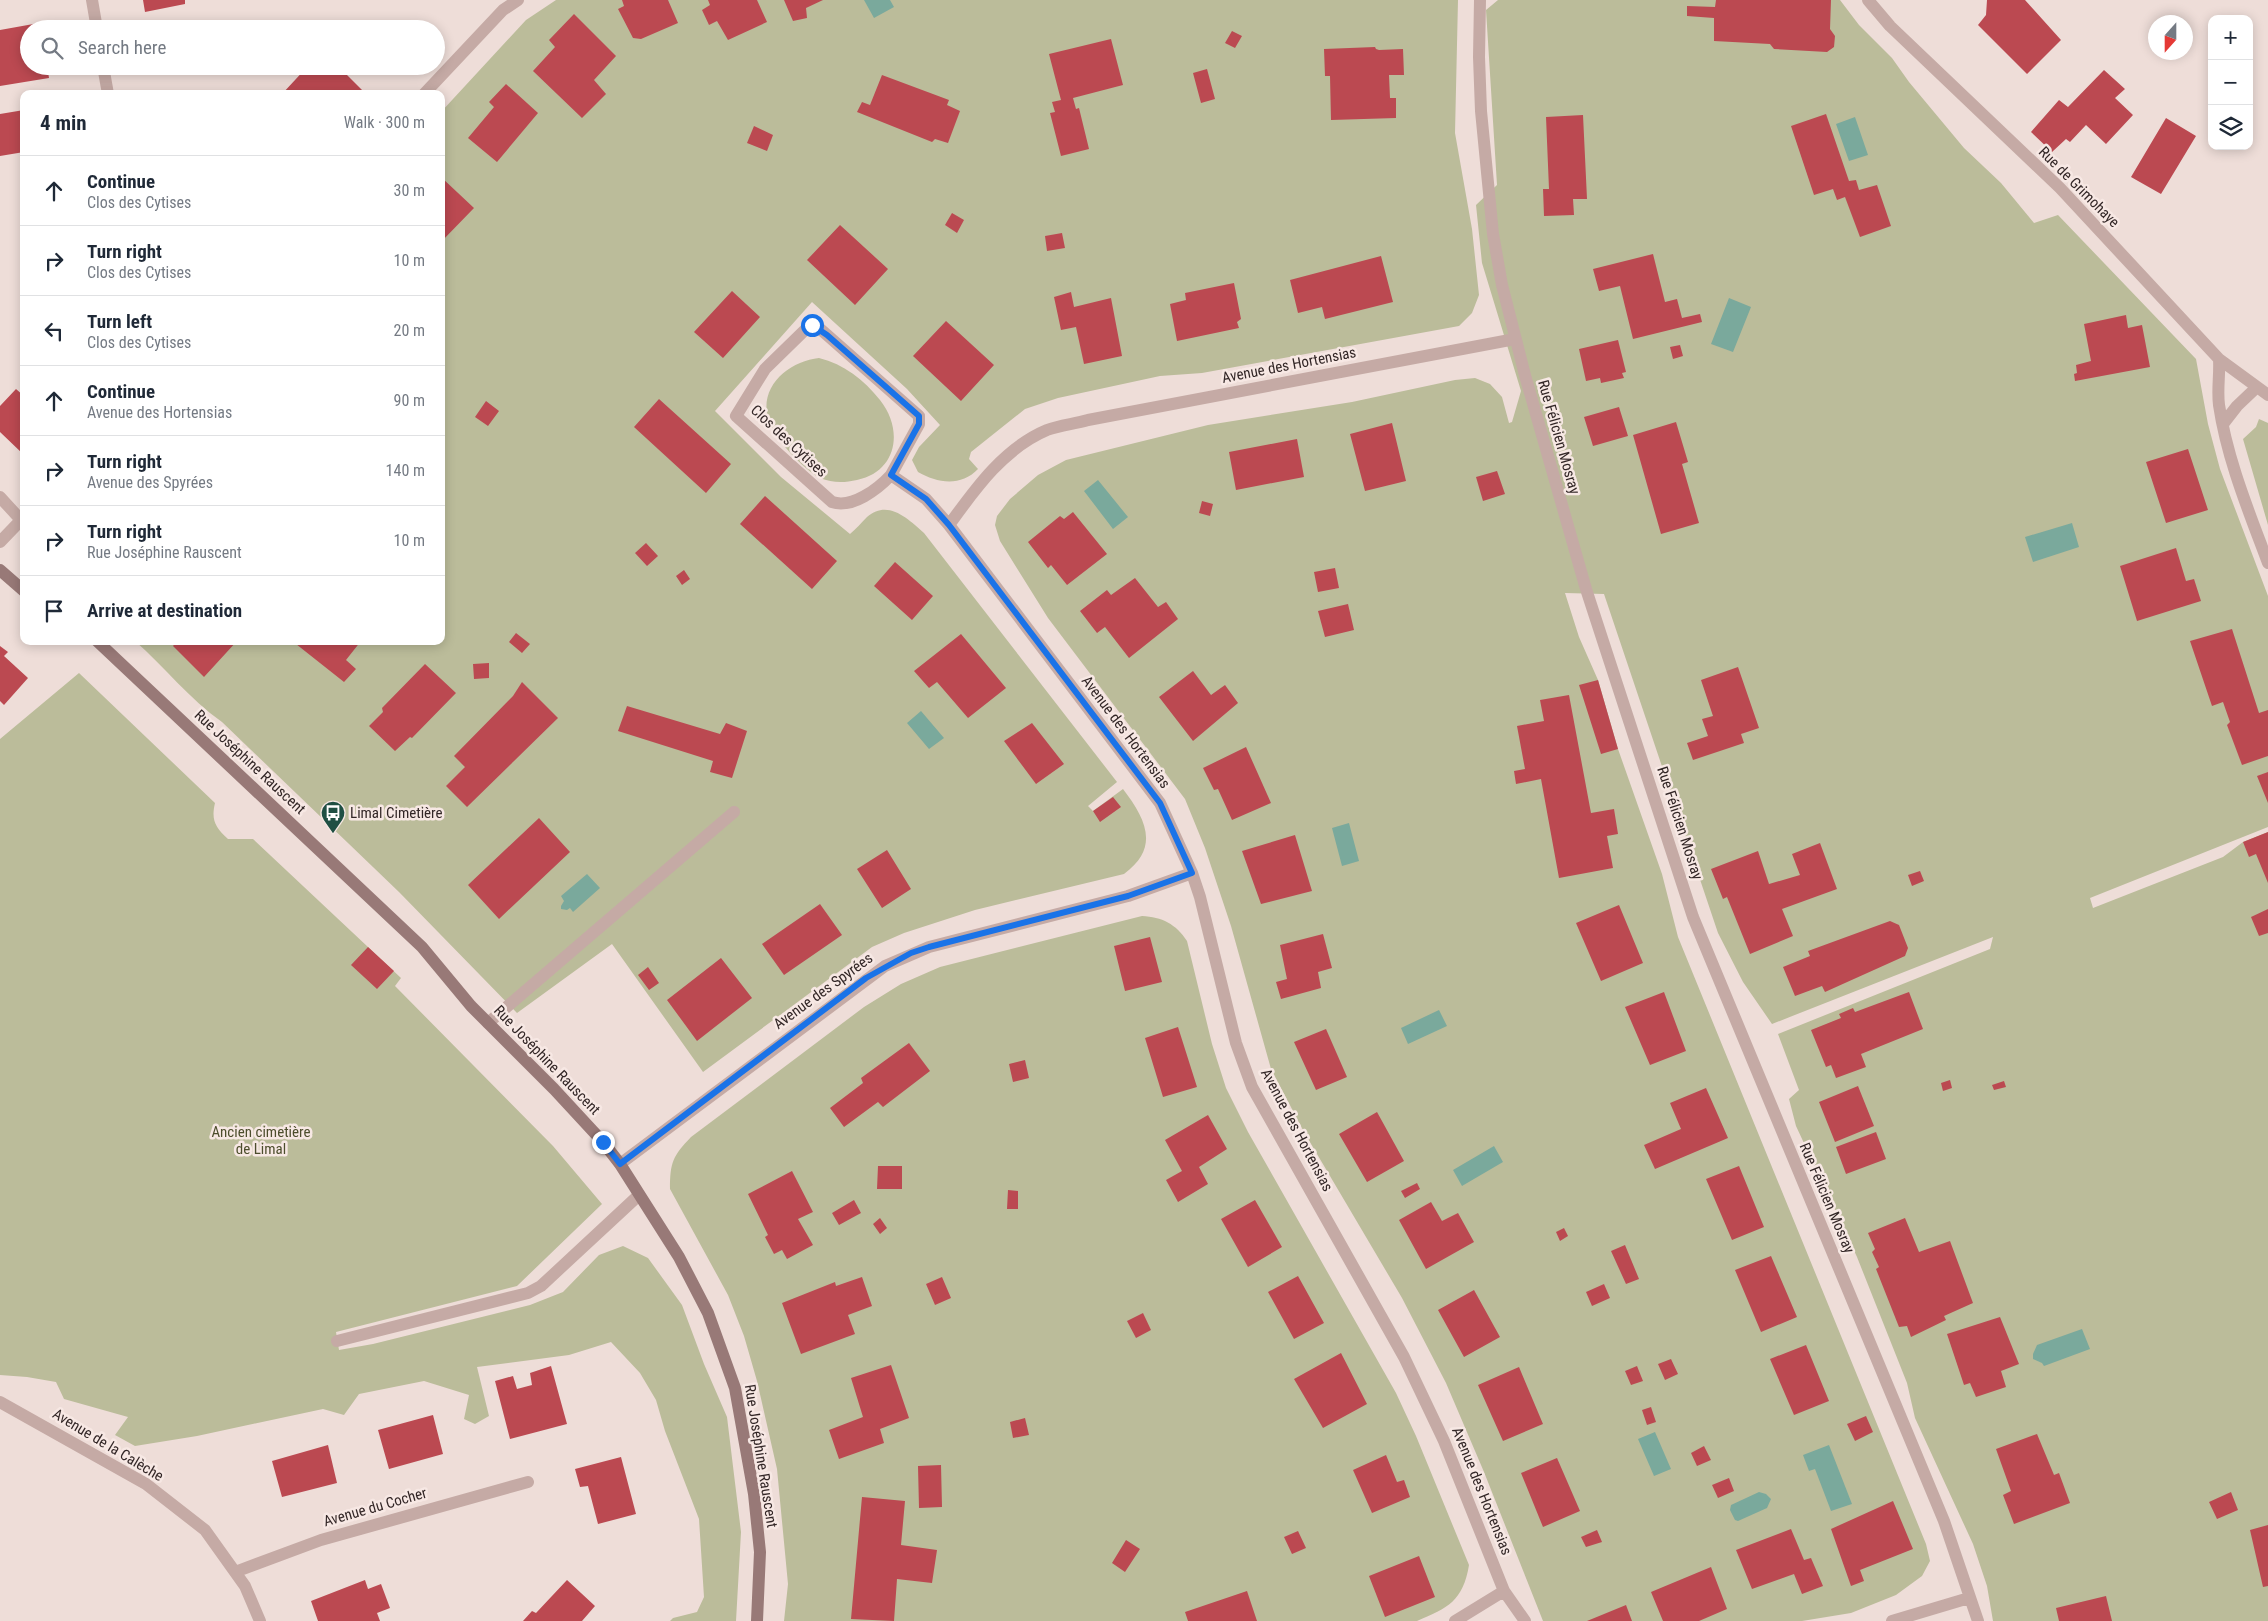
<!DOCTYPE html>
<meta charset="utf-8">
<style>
:root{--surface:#fff;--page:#f2f2f3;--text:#1f2937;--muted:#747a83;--line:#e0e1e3}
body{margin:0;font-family:"Roboto Condensed",sans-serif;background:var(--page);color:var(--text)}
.controls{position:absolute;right:15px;top:15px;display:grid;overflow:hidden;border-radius:10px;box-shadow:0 2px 12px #0003}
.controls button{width:45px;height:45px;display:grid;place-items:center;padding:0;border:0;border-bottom:1px solid var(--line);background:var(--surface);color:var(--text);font:25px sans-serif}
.compass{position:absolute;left:2148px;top:15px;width:45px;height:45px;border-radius:50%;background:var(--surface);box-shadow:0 2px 12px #0003;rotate:201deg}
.stop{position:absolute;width:15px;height:15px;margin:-11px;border:4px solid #1a73e8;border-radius:50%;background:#fff}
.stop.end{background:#1a73e8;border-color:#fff;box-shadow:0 1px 5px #0008}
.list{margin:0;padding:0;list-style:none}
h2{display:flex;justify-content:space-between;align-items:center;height:65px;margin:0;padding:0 20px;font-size:21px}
h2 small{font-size:16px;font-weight:400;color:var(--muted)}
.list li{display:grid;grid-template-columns:32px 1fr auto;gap:15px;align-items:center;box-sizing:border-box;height:70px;padding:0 20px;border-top:1px solid var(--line)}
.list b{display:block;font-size:19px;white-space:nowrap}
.list p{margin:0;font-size:16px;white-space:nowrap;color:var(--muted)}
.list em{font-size:16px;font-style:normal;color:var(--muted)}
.icon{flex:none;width:28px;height:28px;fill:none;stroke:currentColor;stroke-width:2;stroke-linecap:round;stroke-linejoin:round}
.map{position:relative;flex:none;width:2268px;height:1621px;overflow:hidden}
.search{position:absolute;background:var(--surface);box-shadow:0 2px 12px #0003;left:20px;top:20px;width:425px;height:55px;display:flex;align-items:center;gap:12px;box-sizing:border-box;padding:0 18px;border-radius:28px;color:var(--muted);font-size:19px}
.panel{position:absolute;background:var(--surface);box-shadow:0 2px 12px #0003;left:20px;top:90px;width:425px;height:555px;border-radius:10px}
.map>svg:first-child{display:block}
.green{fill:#bbbc9a}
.water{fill:#7aa99c}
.building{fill:#bb4951}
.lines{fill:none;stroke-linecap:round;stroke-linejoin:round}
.lane{stroke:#c5aaa5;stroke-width:12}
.street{stroke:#c5aaa5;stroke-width:12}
.secondary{stroke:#987977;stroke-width:12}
.route{stroke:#1a73e8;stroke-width:6}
.labels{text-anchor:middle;stroke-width:5;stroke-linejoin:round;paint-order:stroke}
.street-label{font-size:15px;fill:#322626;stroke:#f7e8e4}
.poi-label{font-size:15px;fill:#322626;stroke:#f7e8e4;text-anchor:start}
.park-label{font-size:15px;fill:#4c4d2c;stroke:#f7e8e4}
</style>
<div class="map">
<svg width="2268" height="1621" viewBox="0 0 2268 1621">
<rect width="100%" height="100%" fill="#eeddd8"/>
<path class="green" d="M556 0H1458L1455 133 1472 229 1479 295 1472 313 1459 326 1202 373 1160 376 1058 398 1025 409 971 452 969 459 978 469C961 487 937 483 918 472L912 460 919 447 940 425 907 389 812 302 715 411 781 477 850 534C856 529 861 523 867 517 888 499 908 519 924 533L1117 782 1088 806 1093 811 1123 789C1145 818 1161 847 1124 874L975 910 904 933 872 947 703 1072 612 944 517 1013 399 892 222 722C189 699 165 667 135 641H441V112L526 20Z
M1498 0H1840L1859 25 1892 58 1909 82 1964 148 2001 183 2034 223 2058 215 2196 359 2208 424 2220 469 2268 596V827L2090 898 2093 908 2223 857 2243 842 2268 832V1621H1993L1987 1586 1973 1544 1915 1418 1907 1383 1857 1257 1796 1126 1789 1099 1799 1090 1778 1034 1990 949 1993 937 1772 1024 1743 982 1718 933 1604 594 1565 593 1579 637 1598 680 1618 749 1662 874 1678 937 1926 1544 1930 1561 1922 1576 1896 1595 1851 1613 1802 1621H1543L1484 1472 1446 1383 1402 1298 1304 1132 1271 1069 1231 926 1205 848 1185 799 1048 618 1000 541 995 525 997 516 1010 499 1038 475 1066 460 1208 425 1352 402 1455 380 1475 378 1490 384 1502 397 1509 423 1512 422 1521 391 1482 263 1476 205 1497 185 1486 10Z
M819 358C844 364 864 380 880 400 904 430 897 472 857 480 844 483 832 483 820 478 804 470 772 436 768 419 759 385 790 361 819 358Z
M2259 419 2268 423V525L2243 439 2256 427Z
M79 673 215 803C211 820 215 827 228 839H253L401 978 395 986 553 1146 602 1204 517 1286 336 1332 339 1350 373 1344 530 1305 563 1292 599 1255 623 1246 648 1258 682 1305 704 1364 727 1417 741 1532 736 1621H670L673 1618 697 1612 704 1597 699 1519 665 1431 656 1400 640 1373 611 1342 569 1355 477 1367 489 1416 475 1424 464 1419 469 1395 424 1381 359 1394 344 1415 323 1409 197 1436 135 1446 115 1435 128 1417 64 1399 56 1382 27 1377 0 1375V739Z
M1142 916C1162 917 1176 924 1187 941L1212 1044 1226 1088 1248 1132 1396 1393 1416 1436 1469 1565C1463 1601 1448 1608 1417 1621H784L788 1584 777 1469 757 1381 744 1336 728 1295 670 1189C670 1162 673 1156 691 1137L864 1007 901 984 940 967Z"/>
<path class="water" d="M864 0H890L894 7 874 18Z
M1855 117 1868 155 1849 161 1836 124Z
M1729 298 1751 307 1733 352 1711 344Z
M1098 480 1128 517 1113 529 1084 491Z
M2072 523 2079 547 2033 562 2025 537Z
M921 711 944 738 929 749 907 723Z
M1349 823 1359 861 1342 866 1332 828Z
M587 874 600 888 573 912 570 908 567 910 561 909V906L564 901 561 896Z
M1439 1010 1447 1026 1408 1044 1401 1028Z
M1494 1146 1503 1162 1462 1186 1453 1170Z
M2082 1329 2090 1349 2044 1366 2042 1363 2033 1359V1354L2037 1345Z
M1655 1432 1671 1469 1654 1476 1638 1439Z
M1829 1445 1852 1504 1831 1511 1815 1469 1809 1471 1803 1455Z
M1759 1492 1766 1494 1771 1499 1767 1508 1738 1521 1735 1520 1730 1510 1731 1505Z"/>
<path class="building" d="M143 0H185V4L145 12Z
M622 0H668L678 23 641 39 633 38 618 9 624 6Z
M708 0H757L767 22 728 40 717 21 709 25 702 10 710 5Z
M784 0H823L806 8 807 18 793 21Z
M1716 0H1831L1830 29 1835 36 1834 47 1827 52 1774 49 1770 44 1714 41V18L1687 16V6L1715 7Z
M1987 0H2025L2061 40 2027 74 1978 25 1986 15Z
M574 14 616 56 594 80 606 94 582 118 533 71 555 47 549 40Z
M39 23 40 29H29V66H47L49 78 0 86V30Z
M1232 31 1242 36 1235 48 1225 43Z
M1111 39 1123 85 1073 98 1076 109 1079 108 1089 149 1061 156 1050 113 1055 112 1052 102 1061 100 1049 54Z
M1375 47 1376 49 1379 50 1403 49 1404 75H1389L1390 98H1396V118L1331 120 1330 76H1325L1324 49Z
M308 66H338L365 93 282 94Z
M1207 69 1215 99 1201 103 1193 73Z
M2104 70 2125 89 2115 98 2133 115 2106 144 2086 125 2070 142 2066 139 2052 152 2031 132 2059 100 2068 107Z
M882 75 949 100 947 105 960 111 948 143 935 139 932 142 857 112 862 102 870 105Z
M506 84 538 113 497 162 468 138 494 107 489 102Z
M24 110V152L0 156V114Z
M1826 114 1849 181 1856 180 1859 190 1877 185 1891 226 1860 237 1845 197 1837 200 1833 189 1814 195 1791 126Z
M1583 115 1587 199H1573L1574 215 1544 216 1543 189H1549L1546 117Z
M2166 118 2196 136 2161 194 2131 177Z
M754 126 773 135 767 151 747 143Z
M441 177 474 208 441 242Z
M952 213 964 220 957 233 945 225Z
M840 225 888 269 855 305 807 260Z
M1062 233 1065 248 1047 251 1045 236Z
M1653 254 1665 302 1677 299 1682 318 1700 314 1702 322 1633 339 1620 286 1599 291 1593 269Z
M1381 256 1393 302 1325 319 1322 307 1298 313 1290 280Z
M1234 283 1241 319 1237 322 1239 328 1177 341 1170 304 1186 300 1185 293Z
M732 291 760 317 723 358 694 332Z
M1071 292 1074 307 1111 298 1122 356 1084 364 1076 327 1061 330 1054 297Z
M2126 315 2128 328 2142 325 2150 367 2075 381 2074 374 2077 373 2076 365 2091 361 2084 324Z
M946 321 994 365 961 401 913 356Z
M1618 340 1626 372 1622 373 1624 378 1601 383 1600 378 1586 381 1579 349Z
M1680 345 1683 356 1673 359 1670 347Z
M16 389 24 396 23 454 0 432V406Z
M659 399 731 464 706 493 634 427Z
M486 401 499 411 488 426 475 417Z
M1619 407 1628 436 1593 446 1584 417Z
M1676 422 1688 462 1682 464 1699 523 1661 534 1633 435Z
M1392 423 1406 481 1365 491 1350 434Z
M1297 439 1304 477 1236 490 1229 452Z
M2188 449 2208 510 2166 523 2146 462Z
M1497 471 1505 494 1483 501 1476 477Z
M765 496 837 561 812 589 740 524Z
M1202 501 1213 504 1210 516 1199 513Z
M1073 512 1107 554 1067 585 1051 565 1048 568 1028 542 1060 516 1064 519Z
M646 543 658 556 647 566 635 553Z
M2176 548 2186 581 2194 579 2201 601 2137 621 2120 566Z
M895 562 933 596 912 620 874 586Z
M1335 568 1339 588 1318 592 1314 572Z
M684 570 690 579 682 585 676 576Z
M1135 578 1158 607 1166 602 1178 619 1129 658 1105 627 1097 633 1080 611 1107 590 1111 595Z
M1348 604 1354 630 1325 637 1318 611Z
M2232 629 2259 713 2268 710V756L2242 765 2227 725 2230 722 2223 702 2212 706 2190 641Z
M516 633 530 644 522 653 509 642Z
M961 634 1006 688 968 718 937 682 929 688 914 671Z
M177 641H237L204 677 173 646Z
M300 641H361L346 660 356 669 344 682 296 644Z
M0 646 8 652 4 656 28 678 4 705 0 701Z
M489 663V678L474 679 473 664Z
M425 664 456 693 412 738 410 737 395 751 369 726 383 712 382 708Z
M1738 667 1759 728 1741 734 1744 743 1693 760 1687 743 1708 736 1702 719 1713 716 1701 680Z
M1193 671 1211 695 1225 685 1238 703 1193 741 1159 697Z
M1598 680 1618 749 1601 754 1579 685Z
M522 682 558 718 467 807 446 786 465 767 454 756 513 696Z
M1569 695 1591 813 1614 809 1618 834 1607 836 1613 868 1559 878 1541 779 1516 784 1514 771 1525 769 1517 726 1544 721 1540 700Z
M627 706 720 734 726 723 747 731 732 778 710 772 713 761 618 731Z
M1032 723 1064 764 1036 784 1004 741Z
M1246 747 1271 803 1232 820 1218 789 1214 790 1203 768Z
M2268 772V803L2257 776Z
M1113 797 1121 807 1100 822 1093 811Z
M539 818 570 852 499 919 468 885Z
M2268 832V883L2256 854 2249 857 2243 842Z
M1295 835 1312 891 1261 904 1242 851Z
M1820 843 1837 889 1782 909 1793 936 1750 954 1727 897 1723 899 1711 869 1758 851 1769 884 1800 875 1792 854Z
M887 850 911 889 882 908 857 869Z
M1920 871 1924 881 1912 886 1908 875Z
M820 904 842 935 784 975 762 944Z
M1619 905 1643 963 1601 981 1576 923Z
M2268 909V933L2259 936 2251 917Z
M1890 921 1899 925 1908 948 1905 956 1825 992 1822 986 1795 996 1783 967 1810 956 1808 951Z
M1323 934 1332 968 1318 972 1321 988 1281 999 1276 982 1287 979 1280 945Z
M1150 937 1162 982 1125 991 1114 946Z
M368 947 394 971 377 989 351 965Z
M721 958 752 998 697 1041 667 1000Z
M648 967 659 983 649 990 638 975Z
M1664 992 1686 1051 1650 1065 1625 1007Z
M1909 992 1923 1029 1861 1054 1866 1067 1836 1078 1831 1065 1826 1067 1811 1030 1841 1018 1839 1014 1853 1008 1855 1012Z
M1178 1027 1197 1087 1163 1097 1145 1038Z
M1326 1029 1347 1077 1316 1090 1294 1042Z
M909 1043 930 1071 883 1107 878 1102 844 1127 830 1108 863 1083 861 1078Z
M1025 1060 1029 1078 1013 1082 1009 1064Z
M1950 1080 1952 1088 1943 1091 1941 1083Z
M2004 1081 2006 1087 1994 1090 1992 1085Z
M1858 1086 1874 1126 1835 1142 1819 1102Z
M1706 1088 1728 1138 1655 1169 1644 1145 1681 1129 1670 1103Z
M1377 1112 1404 1161 1367 1182 1339 1134Z
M1208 1115 1227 1149 1199 1167 1208 1184 1178 1202 1166 1180 1182 1171 1165 1140Z
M1876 1132 1886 1159 1846 1174 1836 1147Z
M878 1166H902V1189H877Z
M1739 1166 1764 1227 1732 1240 1706 1179Z
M792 1171 813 1212 798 1219 813 1245 787 1259 782 1250 774 1254 765 1237 768 1235 748 1194Z
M1417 1183 1420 1189 1405 1198 1401 1191Z
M1008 1190 1018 1191V1209H1007Z
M854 1200 861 1213 839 1225 832 1213Z
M1255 1200 1282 1247 1248 1267 1221 1219Z
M1431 1202 1442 1221 1458 1213 1474 1242 1426 1269 1399 1220Z
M880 1218 887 1228 880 1234 873 1224Z
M1905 1218 1919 1252 1950 1241 1973 1303 1944 1316 1946 1320 1911 1337 1907 1326 1899 1327 1876 1269 1879 1267 1872 1252 1875 1249 1868 1233Z
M1564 1228 1568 1236 1560 1241 1556 1232Z
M1625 1245 1639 1279 1626 1284 1611 1251Z
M1771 1256 1797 1317 1761 1332 1735 1270Z
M1298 1276 1324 1323 1294 1339 1268 1292Z
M862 1277 872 1306 848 1315 855 1334 801 1354 782 1303 835 1282 836 1286Z
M942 1277 951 1298 935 1305 926 1284Z
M1604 1284 1610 1298 1592 1306 1586 1292Z
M1474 1290 1500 1337 1464 1357 1438 1310Z
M1143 1313 1151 1330 1136 1338 1127 1321Z
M2000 1317 2019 1364 2001 1371 2006 1387 1976 1397 1970 1383 1964 1385 1947 1334Z
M1806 1345 1829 1401 1794 1415 1770 1359Z
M1341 1353 1367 1404 1323 1428 1294 1379Z
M1671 1359 1678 1374 1665 1380 1658 1364Z
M891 1365 909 1418 880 1429 884 1443 839 1459 829 1430 863 1417 851 1378Z
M551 1366 567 1424 510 1439 495 1381 513 1376 517 1389 532 1385 530 1373Z
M1637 1366 1643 1381 1631 1385 1625 1371Z
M1519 1367 1543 1424 1503 1441 1478 1385Z
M1651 1407 1656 1422 1647 1425 1642 1410Z
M433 1415 443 1454 389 1469 378 1430Z
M1866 1416 1873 1432 1855 1441 1847 1424Z
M1025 1418 1029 1435 1013 1438 1010 1422Z
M2037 1434 2054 1475 2059 1473 2070 1503 2014 1524 2003 1495 2011 1491 1996 1449Z
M328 1445 337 1483 282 1497 272 1461Z
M1704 1446 1711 1460 1697 1466 1691 1453Z
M1386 1455 1397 1482 1404 1480 1410 1497 1372 1513 1353 1470Z
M621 1457 636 1514 598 1524 588 1486 580 1487 575 1469Z
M1557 1458 1580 1511 1543 1527 1521 1473Z
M941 1465 942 1507 919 1508 918 1466Z
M1729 1478 1734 1491 1718 1498 1712 1485Z
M2231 1492 2238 1510 2217 1519 2209 1502Z
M862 1497 905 1501 901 1545 937 1550 932 1583 897 1579 894 1621 851 1619Z
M1893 1501 1913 1549 1860 1570 1864 1581 1851 1586 1831 1529Z
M2268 1525V1586L2263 1587 2250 1530Z
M1791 1529 1804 1560 1811 1558 1823 1586 1802 1594 1794 1574 1752 1589 1736 1550Z
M1597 1530 1602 1542 1586 1547 1581 1537Z
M1298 1531 1306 1548 1292 1554 1284 1537Z
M1126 1540 1140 1549 1125 1572 1112 1563Z
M1419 1556 1435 1597 1385 1617 1369 1576Z
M1711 1567 1727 1609 1699 1621H1663L1651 1592Z
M365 1580 368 1589 381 1584 390 1608 377 1613 380 1621H318L311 1601Z
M567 1580 595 1606 582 1621H523L532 1611 536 1613Z
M1247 1591 1257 1621H1188L1185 1612Z
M2106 1596 2112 1621H2059L2056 1608Z
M1626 1605 1632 1621H1587Z"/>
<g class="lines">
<path class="lane" d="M488 1023 734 812"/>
<path class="street" d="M92 0 97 29
M1480 0 1479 57 1481 111 1493 234 1502 285 1526 379 1586 589 1693 917 1944 1521 1978 1621
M1868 0 1890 26 2060 188 2219 359 2268 395
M103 66 108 94
M424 94 503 10 518 0
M1515 339 1088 420C1075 424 1060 425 1047 430 1004 448 975 489 949 525L1160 803 1192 873 1200 897 1236 1043 1252 1087 1404 1357 1444 1441 1504 1591 1525 1621
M2219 359C2220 375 2217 389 2219 405 2227 459 2249 512 2268 563
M2223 424 2237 406 2257 387
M891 475C878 489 852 509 832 502L736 416 765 369 808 327 812 325 818 327 919 416V424L891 475 926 499 949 525
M0 497 21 520
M0 542 24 517
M620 1164 885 966 929 947 1128 896 1192 873
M337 1341 528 1293 541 1286 639 1195
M0 1402 146 1484 205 1530 245 1586 260 1621
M235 1572 321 1540 528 1482
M1455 1621 1504 1591
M1892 1621 1969 1598"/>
<path class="secondary" d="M0 570 24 591
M97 641 422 947 471 1006 554 1089 603 1142 620 1164 679 1257 708 1313 735 1388 754 1494 760 1552 757 1621"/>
</g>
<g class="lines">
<path class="route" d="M603 1142 620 1164 866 978 911 953 929 947 1128 896 1192 873 1160 803 949 525 926 499 891 475 919 424V416L827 335 812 325"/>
</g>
<defs>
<symbol id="bus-pin" viewBox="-11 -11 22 30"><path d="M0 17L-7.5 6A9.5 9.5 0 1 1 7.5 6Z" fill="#1f4f43" stroke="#f7e8e4"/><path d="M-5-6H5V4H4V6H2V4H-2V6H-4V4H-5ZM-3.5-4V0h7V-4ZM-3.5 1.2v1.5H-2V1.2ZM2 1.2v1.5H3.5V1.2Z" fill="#fff"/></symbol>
</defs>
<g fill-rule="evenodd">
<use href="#bus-pin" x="319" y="799" width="28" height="38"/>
</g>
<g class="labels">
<g class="street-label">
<text transform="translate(2079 187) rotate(45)" y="5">Rue de Grimohaye</text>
<text transform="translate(1289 365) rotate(-11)" y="5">Avenue des Hortensias</text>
<text transform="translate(1559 437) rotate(74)" y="5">Rue Félicien Mosray</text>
<text transform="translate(789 441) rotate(43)" y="5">Clos des Cytises</text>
<text transform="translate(1126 732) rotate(53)" y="5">Avenue des Hortensias</text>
<text transform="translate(250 762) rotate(43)" y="5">Rue Joséphine Rauscent</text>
<text transform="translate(1680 823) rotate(72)" y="5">Rue Félicien Mosray</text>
<text transform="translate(823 991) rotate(-36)" y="5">Avenue des Spyrées</text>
<text transform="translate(547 1060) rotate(46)" y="5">Rue Joséphine Rauscent</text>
<text transform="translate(1297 1130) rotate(62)" y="5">Avenue des Hortensias</text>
<text transform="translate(1827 1198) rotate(67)" y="5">Rue Félicien Mosray</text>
<text transform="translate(108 1445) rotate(31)" y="5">Avenue de la Calèche</text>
<text transform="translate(761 1456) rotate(81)" y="5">Rue Joséphine Rauscent</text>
<text transform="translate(1482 1491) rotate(68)" y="5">Avenue des Hortensias</text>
<text transform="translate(375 1507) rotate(-16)" y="5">Avenue du Cocher</text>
</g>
<g class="poi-label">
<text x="350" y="818">Limal Cimetière</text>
</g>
<g class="park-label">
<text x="261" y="1137">Ancien cimetière<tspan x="261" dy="17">de Limal</tspan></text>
</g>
</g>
</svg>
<div class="controls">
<button>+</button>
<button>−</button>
<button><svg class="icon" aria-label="layers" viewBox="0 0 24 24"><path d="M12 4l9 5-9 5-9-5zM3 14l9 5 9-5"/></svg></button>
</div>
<svg class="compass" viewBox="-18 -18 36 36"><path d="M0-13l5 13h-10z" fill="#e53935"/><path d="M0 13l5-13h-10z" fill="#747a83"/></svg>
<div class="stop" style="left:812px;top:325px"></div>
<div class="stop end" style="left:603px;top:1142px"></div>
<div class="search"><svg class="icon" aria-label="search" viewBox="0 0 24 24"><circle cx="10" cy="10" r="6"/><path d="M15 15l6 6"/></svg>Search here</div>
<section class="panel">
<h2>4 min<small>Walk · 300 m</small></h2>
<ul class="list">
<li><svg class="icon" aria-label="ahead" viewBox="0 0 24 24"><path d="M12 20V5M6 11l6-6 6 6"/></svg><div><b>Continue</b><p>Clos des Cytises</p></div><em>30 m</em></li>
<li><svg class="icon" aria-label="right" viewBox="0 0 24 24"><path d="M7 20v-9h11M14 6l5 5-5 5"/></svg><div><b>Turn right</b><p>Clos des Cytises</p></div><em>10 m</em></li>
<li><svg class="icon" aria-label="left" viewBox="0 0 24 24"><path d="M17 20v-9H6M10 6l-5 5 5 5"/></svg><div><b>Turn left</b><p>Clos des Cytises</p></div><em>20 m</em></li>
<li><svg class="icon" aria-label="ahead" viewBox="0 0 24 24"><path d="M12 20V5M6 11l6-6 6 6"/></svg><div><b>Continue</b><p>Avenue des Hortensias</p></div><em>90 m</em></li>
<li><svg class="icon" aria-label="right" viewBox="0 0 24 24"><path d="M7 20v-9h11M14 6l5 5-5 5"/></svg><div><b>Turn right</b><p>Avenue des Spyrées</p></div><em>140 m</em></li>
<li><svg class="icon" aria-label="right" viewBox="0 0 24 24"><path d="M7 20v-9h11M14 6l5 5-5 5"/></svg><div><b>Turn right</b><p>Rue Joséphine Rauscent</p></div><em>10 m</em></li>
<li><svg class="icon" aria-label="arrive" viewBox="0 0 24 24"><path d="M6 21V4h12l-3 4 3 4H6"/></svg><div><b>Arrive at destination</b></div></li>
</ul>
</section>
</div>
